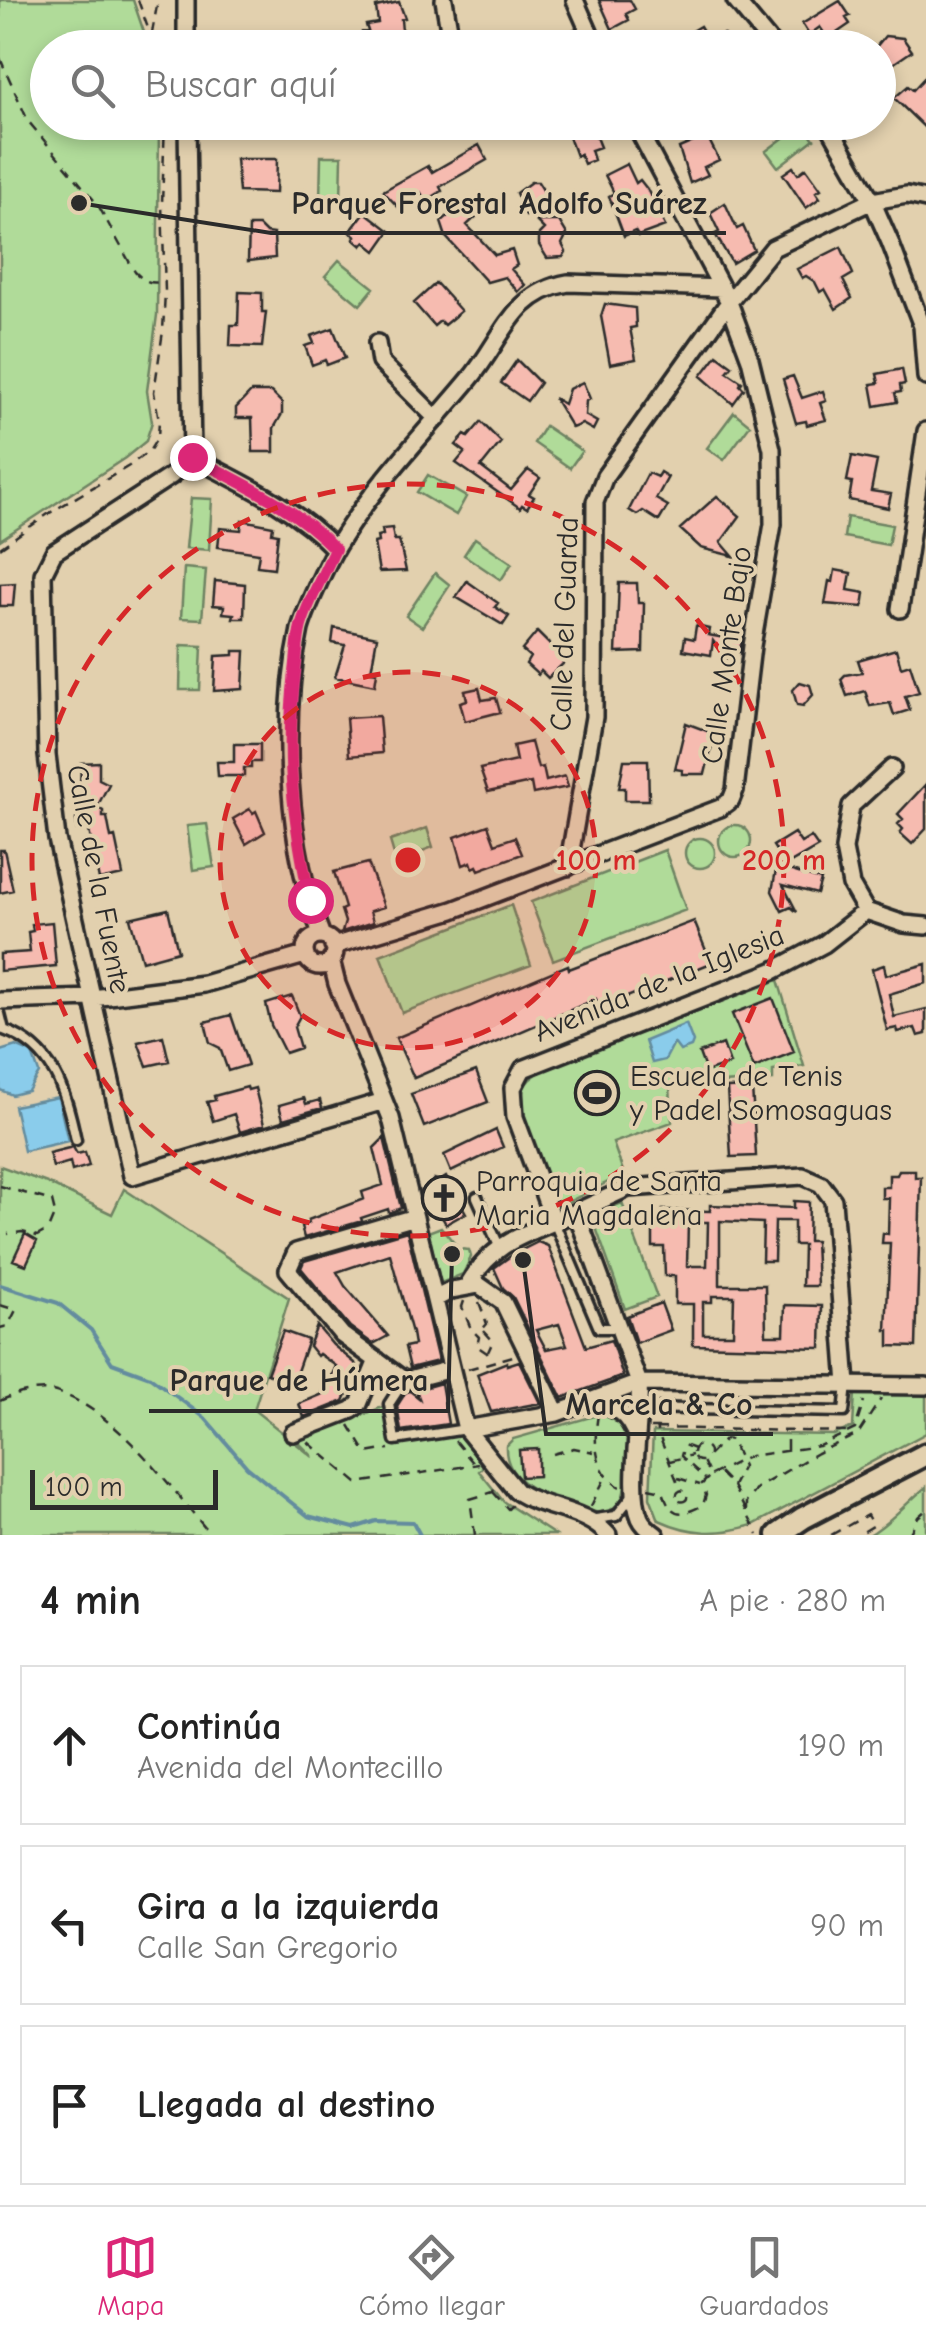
<!DOCTYPE html>
<html lang="es">
<meta charset="utf-8">
<style>
:root{--surface:#fff;--page:#f2f2f2;--text:#222;--muted:#767676;--line:#e0e0e0;--accent:#db2777}
body{margin:0;font-family:"Comic Neue",sans-serif;background:var(--page);color:var(--text)}
.scale{position:absolute;left:30px;bottom:25px;width:188px;box-sizing:border-box;padding-left:10px;border:5px solid #2b2b2b;border-top:0;font-size:28px;line-height:35px;white-space:nowrap;color:#2b2b2b;-webkit-text-stroke:8px #e2d0ae;paint-order:stroke}
.stop{position:absolute;width:30px;height:30px;margin:-22px;border:8px solid #db2777;border-radius:50%;background:#fff}
.stop.end{background:#db2777;border-color:#fff;box-shadow:0 2px 10px #0008}
.list{margin:0;padding:0;list-style:none}
h2{display:flex;justify-content:space-between;align-items:center;height:130px;margin:0;padding:0 40px;font-size:42px}
h2 small{font-size:32px;font-weight:400;color:var(--muted)}
.list li{display:grid;grid-template-columns:65px 1fr auto;gap:30px;align-items:center;box-sizing:border-box;height:160px;margin:0 20px 20px;padding:0 20px;border:2px solid var(--line);border-radius:0px}
.list b{display:block;font-size:38px;white-space:nowrap}
.list p{margin:0;font-size:32px;white-space:nowrap;color:var(--muted)}
.list em{font-size:32px;font-style:normal;color:var(--muted)}
.icon{flex:none;width:55px;height:55px;fill:none;stroke:currentColor;stroke-width:2;stroke-linecap:round;stroke-linejoin:round}
.map{position:relative;flex:none;width:926px;height:1535px;overflow:hidden}
.search{position:absolute;background:var(--surface);box-shadow:0 5px 15px #0003;left:30px;right:30px;top:30px;height:110px;display:flex;align-items:center;gap:25px;box-sizing:border-box;padding:0 35px;border-radius:55px;color:var(--muted);font-size:38px}
.sheet{height:670px;background:var(--surface)}
nav{display:flex;justify-content:space-around;align-items:center;box-sizing:border-box;height:140px;border-top:2px solid var(--line);background:var(--surface);font-size:28px;color:var(--muted)}
nav a{display:grid;justify-items:center;gap:5px}
nav .on{color:var(--accent)}
.map>svg:first-child{display:block}
.green{fill:#b0db99;stroke:#6e8362;stroke-width:2.5}
.water{fill:#8acceb;stroke:#648c9e;stroke-width:2.5}
.lines{fill:none;stroke-linecap:round;stroke-linejoin:round}
.stream{stroke:#648c9e;stroke-width:4}
.building{fill:#f6bbb0;stroke:#2b2b2b;stroke-width:2.5;fill-rule:evenodd}
.lane-casing{stroke:#2b2b2b;stroke-width:15}
.street-casing{stroke:#2b2b2b;stroke-width:22}
.secondary-casing{stroke:#2b2b2b;stroke-width:28}
.path{stroke:#2b2b2b;stroke-width:2.5;stroke-dasharray:10 8;stroke-linecap:butt}
.lane{stroke:#e2d0ae;stroke-width:8}
.street{stroke:#e2d0ae;stroke-width:15}
.secondary{stroke:#e2d0ae;stroke-width:20}
.route{stroke:#db2777;stroke-width:12}
.ring{fill:none;stroke:#d62828;stroke-width:5;stroke-dasharray:18 12}
.labels{text-anchor:middle;stroke-width:8;stroke-linejoin:round;paint-order:stroke}
.street-label{font-size:30px;fill:#2b2b2b;stroke:#e2d0ae}
.poi-label{font-size:30px;fill:#2b2b2b;stroke:#e2d0ae;text-anchor:start}
.centre{fill:#d62828;stroke:#e2d0ae;stroke-width:5}
.ring-label{font-size:30px;text-anchor:middle;font-weight:bold;fill:#d62828;stroke:#e2d0ae;stroke-width:8;stroke-linejoin:round;paint-order:stroke}
.leader{fill:none;stroke:#2b2b2b;stroke-width:4}
.callout-dot{fill:#2b2b2b;stroke:#e2d0ae;stroke-width:4}
.callout-label{font-size:32px;text-anchor:middle;font-weight:bold;fill:#2b2b2b;stroke:#e2d0ae;stroke-width:8;stroke-linejoin:round;paint-order:stroke}
</style>
<div class="map">
<svg width="926" height="1535" viewBox="0 0 926 1535">
<rect width="100%" height="100%" fill="#e2d0ae"/>
<filter id="ink" filterUnits="userSpaceOnUse"><feTurbulence type="fractalNoise" baseFrequency=".01" numOctaves="2"/><feDisplacementMap in="SourceGraphic" scale="20" xChannelSelector="R" yChannelSelector="G"/><feConvolveMatrix kernelMatrix="1 2 1 2 8 2 1 2 1" color-interpolation-filters="sRGB"/></filter>
<g filter="url(#ink)">
<path class="green" d="M0 0H133L149 47 48 48V122L159 123 157 315 147 391 152 422 146 441 125 458 0 540Z
M802 124 814 139 778 167 766 151Z
M321 156H342L341 201H320Z
M339 260 374 288 360 305 325 276Z
M734 412 750 425 724 460 707 448Z
M545 426 582 451 570 468 534 443Z
M428 475 466 497 456 515 417 492Z
M191 498 212 499 209 550 186 548Z
M847 517 892 525 888 545 844 537Z
M475 538 512 563 501 580 464 555Z
M184 568 206 570 202 619 181 618Z
M435 573 450 585 422 627 406 616Z
M181 645 202 646 200 690H180Z
M207 824 214 867 193 870 187 826Z
M719 841a16 16 0 1 1 32 0a16 16 0 1 1-32 0Z
M427 828 433 847 396 861 390 841Z
M685 853a15 15 0 1 1 30 0a15 15 0 1 1-30 0Z
M665 850 686 910 553 960 531 902Z
M511 905 531 965 402 1013 380 955Z
M778 980 804 1066 773 1071V1080L670 1086 672 1122 613 1143 624 1174 564 1204 554 1200C544 1173 514 1116 524 1088 527 1080 534 1076 541 1071Z
M0 1166 47 1183 112 1214 124 1189 289 1298 254 1410 313 1457 297 1441 385 1406 392 1435 452 1426 484 1466 479 1471 504 1502 555 1535H0Z
M622 1203 657 1297 625 1309 595 1225C598 1211 610 1208 622 1203Z
M441 1227 459 1249 469 1250 471 1257 463 1274 441 1283 428 1232Z
M855 1392 926 1393V1433L753 1525C719 1535 692 1535 659 1520L650 1497 653 1432 834 1435 853 1427Z
M601 1414C611 1418 622 1424 626 1435 629 1445 627 1491 621 1500 616 1508 609 1511 601 1514 566 1501 504 1492 506 1446L513 1439Z
M926 1487V1535H869C889 1524 907 1502 926 1487Z"/>
<path class="water" d="M686 1024 693 1042 691 1047 680 1051 674 1043 665 1060 652 1063 645 1041Z
M16 1046 32 1053 39 1073 28 1091 12 1095 0 1090V1051Z
M58 1097 68 1141 24 1151 14 1106Z"/>
<g class="lines">
<path class="stream" d="M0 1285 58 1303 91 1330 112 1363 150 1377 205 1418 247 1467 308 1516 354 1528 376 1521 413 1522 420 1535"/>
</g>
<path class="building" d="M599 0H630L635 9 626 14 629 20 612 29Z
M840 1 850 16 846 18 850 24 828 39 820 27 809 35 802 24Z
M399 2 405 18 401 19 402 31 395 32V45L363 47 362 32 368 31 366 25 378 23 376 7Z
M700 26 711 45 723 34 735 48H700L690 32Z
M575 29 582 45 537 48Z
M885 36 903 38 912 51 887 68 876 47Z
M926 76V129L894 98 908 86 913 90Z
M238 122H284L285 133H238Z
M574 122H590L600 147 591 150 594 160 584 164 580 154 576 156 565 126Z
M707 136 719 160 704 167 708 175 690 183 679 148Z
M479 145 487 160 440 187 442 191 426 201 421 193 401 210 383 191 428 166 432 172Z
M236 159H277L276 193 239 192Z
M627 164 636 183 640 180 647 189 665 226 638 236 635 231 624 236 609 196 614 193 605 175Z
M793 167 798 174 806 168 821 189 816 192 820 198 806 208 783 174Z
M531 182H538L550 201 538 221H559L567 234 562 244 566 252 563 257 547 258 539 245V234L544 229 530 215 526 216 516 193Z
M492 202 467 225 495 255 512 250 517 265 511 269 525 285 518 292 505 277 487 282 446 237 441 222 449 215Z
M725 203 737 229 743 226 754 250 732 263 715 234 719 232 710 213Z
M365 212 390 231 376 251 365 242 362 246 354 239 356 236 350 232Z
M249 226H259L266 233 274 234 275 258 248 261Z
M841 247 853 274 843 280 852 298 836 309 825 289 820 292 815 282 806 276 802 278 797 269Z
M436 283 461 311 444 325 440 321 434 326 414 303Z
M239 292 262 293V312H266L262 347 230 346 231 325H238Z
M605 304 635 308 636 327 630 328 636 359 610 364 601 316Z
M333 328 345 358 327 365 325 360 312 365 305 346 314 343 311 336Z
M717 355 732 366 727 372 742 382 740 385 744 389 733 404 701 376Z
M517 360 540 383 527 401 501 383Z
M902 369 905 384 900 385 901 392 895 393 897 402 875 406 871 384 879 383 877 374Z
M793 376 802 398 823 391 826 401 820 403 826 420 807 425 806 421 796 423 783 379Z
M583 382 590 399 586 401 585 415 597 422 593 430 582 424 572 428 554 398 564 404 569 389Z
M251 392H271L282 403V414L274 428V452H253L252 418H236V408Z
M481 422 501 442 481 467 511 490 528 470 540 478 529 494 534 497 527 508 522 505 520 508 456 463 465 452 456 445 465 435 468 437Z
M852 456 877 461 871 491 891 494 888 508 849 500 852 482 847 481Z
M660 472 668 477 656 499 668 506 659 521 643 511 637 515 629 510 648 473 657 477Z
M717 496 740 516 721 542 733 556 701 548 680 529Z
M242 520 273 526 272 533 278 534 274 568 257 566 259 553 218 547 220 528 241 530Z
M392 528 394 540H399L406 571 379 572 374 543 378 542 377 536 383 535 382 529Z
M835 570 851 573 848 590 865 593 863 607 825 604 829 581 833 582Z
M215 581 245 584 244 618H233L234 614 223 613 224 606 213 605Z
M467 581 498 603 495 607 509 616 503 625 456 597Z
M15 583 13 606H0V584Z
M619 583H637L638 603H644L643 652 616 653Z
M696 626 709 629 708 635 736 640 737 636 742 637 740 652 728 650 726 658 713 641 711 655 683 650 685 637 694 639Z
M334 628 377 637 371 671 377 672 375 685 335 677 345 645 332 643Z
M537 632 566 661 548 678 541 671 538 675 526 664 530 657 522 650Z
M896 649 901 667 910 664 919 692 905 696 910 710 894 715 890 703 870 706 865 691 847 696 841 679 845 675 862 672 858 660Z
M234 651H245L243 689 214 691 216 656 234 655Z
M800 682 810 685 813 695 803 706 797 705 793 690Z
M479 688 482 700 496 698 500 712 465 721 460 702 467 700 465 691Z
M379 716 382 753 349 756 346 718Z
M686 723 715 734 705 774H682V770L675 769Z
M531 742 538 768 543 767 546 781 565 776 568 787 533 794 531 783 488 792 480 769 516 761 513 746Z
M234 744H260V762H251V768H244V776H218L217 762H234Z
M624 760H648L649 800H625V788H619Z
M99 762V779L109 784 97 807 103 811V817H107L111 838 115 837 123 875 99 880 97 870 91 864 95 859 88 826 77 829 76 820 79 803H90L80 788 81 763Z
M926 784V829L912 844 900 833 903 829 898 824 903 819 898 814Z
M250 809 253 813 256 811 265 832 246 844 233 819Z
M488 825 495 844 515 837 522 854 479 870 477 866 473 868 471 862 463 865 455 837Z
M794 833 801 843 811 837 818 847 782 868 821 880 817 894 783 885 797 912 791 907 782 911 772 891 779 855 773 846Z
M0 850H4L13 890 0 893Z
M368 863 384 907 370 911 373 922 342 932 345 922 341 910 345 908 334 872Z
M168 909 178 951 142 961 130 918Z
M694 921 711 963 600 1008 596 999 414 1078 396 1038 568 965 569 969Z
M52 922 56 966 0 971V954L30 952 28 932 33 931 32 924Z
M926 964V983L889 994 894 1017 926 1009V1034L918 1036 915 1028 898 1032 897 1028 887 1030 872 969 884 965 886 975Z
M292 996 300 1016 294 1027 300 1048 285 1053 271 1025 266 1004Z
M773 998 794 1052 754 1068 732 1014Z
M231 1015 248 1065 228 1071 220 1048 210 1043 205 1022Z
M163 1036 169 1061 147 1066 138 1042Z
M723 1044 730 1064 706 1072 699 1053Z
M476 1071 488 1102 424 1127 411 1094Z
M247 1087 248 1090 255 1088 264 1125 240 1132 234 1114 213 1121 207 1102 215 1100 214 1096Z
M752 1087 756 1156 731 1157 727 1088Z
M304 1098 306 1104 320 1100 322 1108 283 1119 279 1105Z
M496 1130 503 1147 451 1172 444 1155Z
M384 1138 401 1208 389 1213 388 1209 361 1218 362 1221 304 1238 301 1226 309 1223 308 1220 364 1199 362 1192 383 1185 374 1148Z
M73 1147 77 1154 85 1152 89 1166 72 1171 70 1162 53 1167 49 1153Z
M899 1170H915V1177H921L916 1347 889 1346V1330H886L890 1243H882L883 1233 888 1234 889 1198H882V1187H889V1175H897Z
M446 1177 466 1213 446 1224 426 1189 434 1179 440 1181Z
M794 1201 809 1202 808 1241H815L817 1286H802L803 1245H794V1221H775L774 1261H762L763 1223 720 1221V1285H765L766 1335H784L785 1305 822 1306 821 1348 693 1345V1304H675V1276H665L664 1247H653V1216H663V1210L710 1211V1205L794 1208ZM688 1222H708L707 1266H687ZM712 1296H734L733 1334H703V1302H712Z
M407 1231 438 1361 410 1368 405 1347 414 1345 412 1333 390 1254 337 1272 345 1286 388 1336 373 1344 350 1327 301 1268 304 1261Z
M25 1234 37 1241 26 1265 13 1260Z
M538 1242 548 1246 586 1347 611 1340 623 1376 562 1398 513 1297 503 1288 494 1268 512 1255ZM559 1324 567 1345 546 1349 536 1330Z
M661 1303 671 1330 636 1343 627 1316Z
M317 1326 333 1345 355 1363 357 1372 344 1401 304 1417 299 1404 323 1394 322 1390 326 1388 336 1366 319 1354 317 1356 309 1346Z
M283 1331 308 1340 293 1383 267 1374Z
M519 1361 540 1403 491 1412 477 1374 507 1362V1365Z
M441 1383 448 1424 401 1431 397 1406 406 1392 410 1391 419 1398 416 1390Z
M538 1449V1476L521 1477 519 1450Z"/>
<g class="lines">
<defs>
<path id="lane" d="M0 1014 4 1030C54 1048 66 1092 76 1140
M477 1197 499 1246
M554 1222 599 1328H616
M404 1381 389 1404 395 1440 466 1429
M641 1408 844 1412 847 1385
M596 1519 616 1516 631 1497"/>
<path id="street" d="M186 0V48
M444 0 449 29
M575 0 596 48
M735 0 775 48
M187 122 192 457 171 476 54 552 43 574 47 755 57 839 132 1176 384 1101
M827 122 872 201 890 242 922 326 926 377
M377 343 380 362 437 419
M192 457C242 483 295 507 335 549
M900 609 926 431
M892 768 851 806 844 849 851 885 866 911 904 924 926 926
M568 867 594 717 595 502 605 476 729 302 773 248 872 201 907 195 926 199
M322 936C287 849 280 721 300 629 305 611 327 563 337 546 374 485 424 434 469 380 503 340 511 293 568 283L722 288
M305 951a15 15 0 1 1 30 0a15 15 0 1 1-30 0Z
M333 946 453 910 720 808 731 800 735 790 752 646 773 524 772 449 750 359 729 302 634 122
M331 960 337 984 391 1118 466 1429 516 1491C544 1510 584 1508 608 1535
M0 1001 93 998 204 984 305 955
M576 1212 639 1383C642 1419 627 1489 640 1518 643 1525 649 1530 656 1535
M415 1217 296 1252 288 1270 342 1335 405 1381 451 1369
M554 1222 628 1188 803 1176 821 1184 833 1200 847 1385
M467 1286C490 1247 514 1238 554 1222L515 1117 513 1088 523 1069 773 971 824 944 866 911
M435 1299 452 1290 479 1285 503 1302 557 1413
M589 1401C615 1406 629 1413 637 1439
M466 1429 557 1413 639 1383 926 1386
M293 1433 352 1410 359 1404 377 1360"/>
<path id="secondary" d="M778 1535 803 1518 926 1454"/>
</defs>
<use href="#lane" class="lane-casing"/>
<use href="#street" class="street-casing"/>
<use href="#secondary" class="secondary-casing"/>
<path class="path" d="M138 0 155 48
M152 33 158 0
M0 58 28 121 98 205 135 272C144 281 151 285 163 281
M0 548 48 514 129 466 150 450 158 437 159 420 154 392 163 331 165 291 162 204 165 122
M0 1186 52 1201 55 1213 48 1230 37 1236 22 1232 8 1234
M464 1301 462 1307 471 1329 479 1337 477 1346 487 1353 490 1362
M479 1302 487 1324 479 1333
M0 1305 16 1310 8 1326 0 1328
M484 1331 493 1341 488 1352
M0 1344V1345
M468 1369 513 1356
M0 1401C13 1394 38 1388 52 1391 113 1406 172 1489 211 1535
M598 1415C593 1442 595 1473 620 1487
M349 1425 366 1453 389 1449
M650 1428H656L681 1491
M656 1428 847 1432
M455 1441 475 1465
M308 1442 357 1483 479 1464
M693 1453a8 8 0 1 1 16 0a8 8 0 1 1-16 0Z
M694 1449 684 1445 681 1456 705 1479
M787 1450V1433
M553 1454 574 1448 594 1452
M709 1455 725 1439 731 1440 743 1466 733 1486
M670 1461 692 1455
M720 1473 733 1486 758 1535
M711 1475 750 1456 819 1446 855 1429 864 1401
M678 1478 700 1485
M648 1488 663 1491C671 1517 680 1517 703 1505L706 1495 702 1484 710 1476 703 1461
M676.5 1496a5.5 5.5 0 1 1 11 0a5.5 5.5 0 1 1-11 0Z
M493 1492 508 1509 513 1504
M591 1506 605 1478
M746 1511V1502L757 1488 817 1453 858 1434 881 1399
M475 1535 470 1499 493 1492 495 1486
M831 1535 867 1515 873 1526 858 1535
M909 1535 918 1517 926 1510"/>
<use href="#lane" class="lane"/>
<use href="#street" class="street"/>
<use href="#secondary" class="secondary"/>
</g>
</g>
<g class="lines" filter="url(#ink)">
<path class="route" d="M192 457C242 483 295 507 335 549 324 574 308 601 301 626 297 641 297 658 295 672 285 756 293 819 310 900"/>
</g>
<circle cx="408" cy="860" r="188" fill="#d62828" fill-opacity=".12"/>
<g class="ring">
<circle cx="408" cy="860" r="188"/>
<circle cx="408" cy="860" r="376"/>
</g>
<defs>
<symbol id="stadium-ring" viewBox="-11 -11 22 22"><circle r="9.5" fill="#e2d0ae" stroke="#2b2b2b" stroke-width="1.5"/><path d="M0-5a6.5 5 0 1 0 0 10a6.5 5 0 1 0 0-10ZM-3.5-1.8h7v3.6h-7Z" fill="#2b2b2b"/></symbol>
<symbol id="church-ring" viewBox="-11 -11 22 22"><circle r="9.5" fill="#e2d0ae" stroke="#2b2b2b" stroke-width="1.5"/><path d="M-1.2-6h2.4v3.5h3.3v2.4h-3.3V6h-2.4V-.1h-3.3v-2.4h3.3Z" fill="#2b2b2b"/></symbol>
</defs>
<g fill-rule="evenodd">
<use href="#stadium-ring" x="572" y="1068" width="50" height="50"/>
<use href="#church-ring" x="419" y="1173" width="50" height="50"/>
</g>
<g class="labels">
<g class="street-label">
<text transform="translate(564 624) rotate(-88)" y="10">Calle del Guarda</text>
<text transform="translate(726 655) rotate(-82)" y="10">Calle Monte Bajo</text>
<text transform="translate(99 879) rotate(79)" y="10">Calle de la Fuente</text>
<text transform="translate(659 983) rotate(-22)" y="10">Avenida de la Iglesia</text>
</g>
<g class="poi-label">
<text x="630" y="1086">Escuela de Tenis<tspan x="630" dy="34">y Padel Somosaguas</tspan></text>
<text x="476" y="1191">Parroquia de Santa<tspan x="476" dy="34">Maria Magdalena</tspan></text>
</g>
</g>
<circle cx="408" cy="860" r="15" class="centre"/>
<g class="ring-label">
<text x="596" y="870">100 m</text>
<text x="784" y="870">200 m</text>
</g>
<path class="leader" d="M79 203L271 233H726M452 1254L448 1411H149M523 1260L546 1434H773"/>
<g class="callout-dot">
<circle cx="79" cy="203" r="10"/>
<circle cx="452" cy="1254" r="10"/>
<circle cx="523" cy="1260" r="10"/>
</g>
<g class="callout-label">
<text x="499" y="214">Parque Forestal Adolfo Suárez</text>
<text x="299" y="1391">Parque de Húmera</text>
<text x="659" y="1415">Marcela &amp; Co</text>
</g>
</svg>
<div class="scale">100 m</div>
<div class="stop" style="left:310px;top:900px"></div>
<div class="stop end" style="left:192px;top:457px"></div>
<div class="search"><svg class="icon" aria-label="search" viewBox="0 0 24 24"><circle cx="10" cy="10" r="6"/><path d="M15 15l6 6"/></svg>Buscar aquí</div>
</div>
<section class="sheet">
<h2>4 min<small>A pie · 280 m</small></h2>
<ul class="list">
<li><svg class="icon" aria-label="ahead" viewBox="0 0 24 24"><path d="M12 20V5M6 11l6-6 6 6"/></svg><div><b>Continúa</b><p>Avenida del Montecillo</p></div><em>190 m</em></li>
<li><svg class="icon" aria-label="left" viewBox="0 0 24 24"><path d="M17 20v-9H6M10 6l-5 5 5 5"/></svg><div><b>Gira a la izquierda</b><p>Calle San Gregorio</p></div><em>90 m</em></li>
<li><svg class="icon" aria-label="arrive" viewBox="0 0 24 24"><path d="M6 21V4h12l-3 4 3 4H6"/></svg><div><b>Llegada al destino</b></div></li>
</ul>
</section>
<nav>
<a class="on"><svg class="icon" aria-label="map" viewBox="0 0 24 24"><path d="M3 6l6-2 6 2 6-2v14l-6 2-6-2-6 2zM9 4v14M15 6v14"/></svg>Mapa</a>
<a><svg class="icon" aria-label="directions" viewBox="0 0 24 24"><path d="M12 3l9 9-9 9-9-9zM9 14v-3h6M13 9l2 2-2 2"/></svg>Cómo llegar</a>
<a><svg class="icon" aria-label="saved" viewBox="0 0 24 24"><path d="M7 4h10v16l-5-4-5 4z"/></svg>Guardados</a>
</nav>
